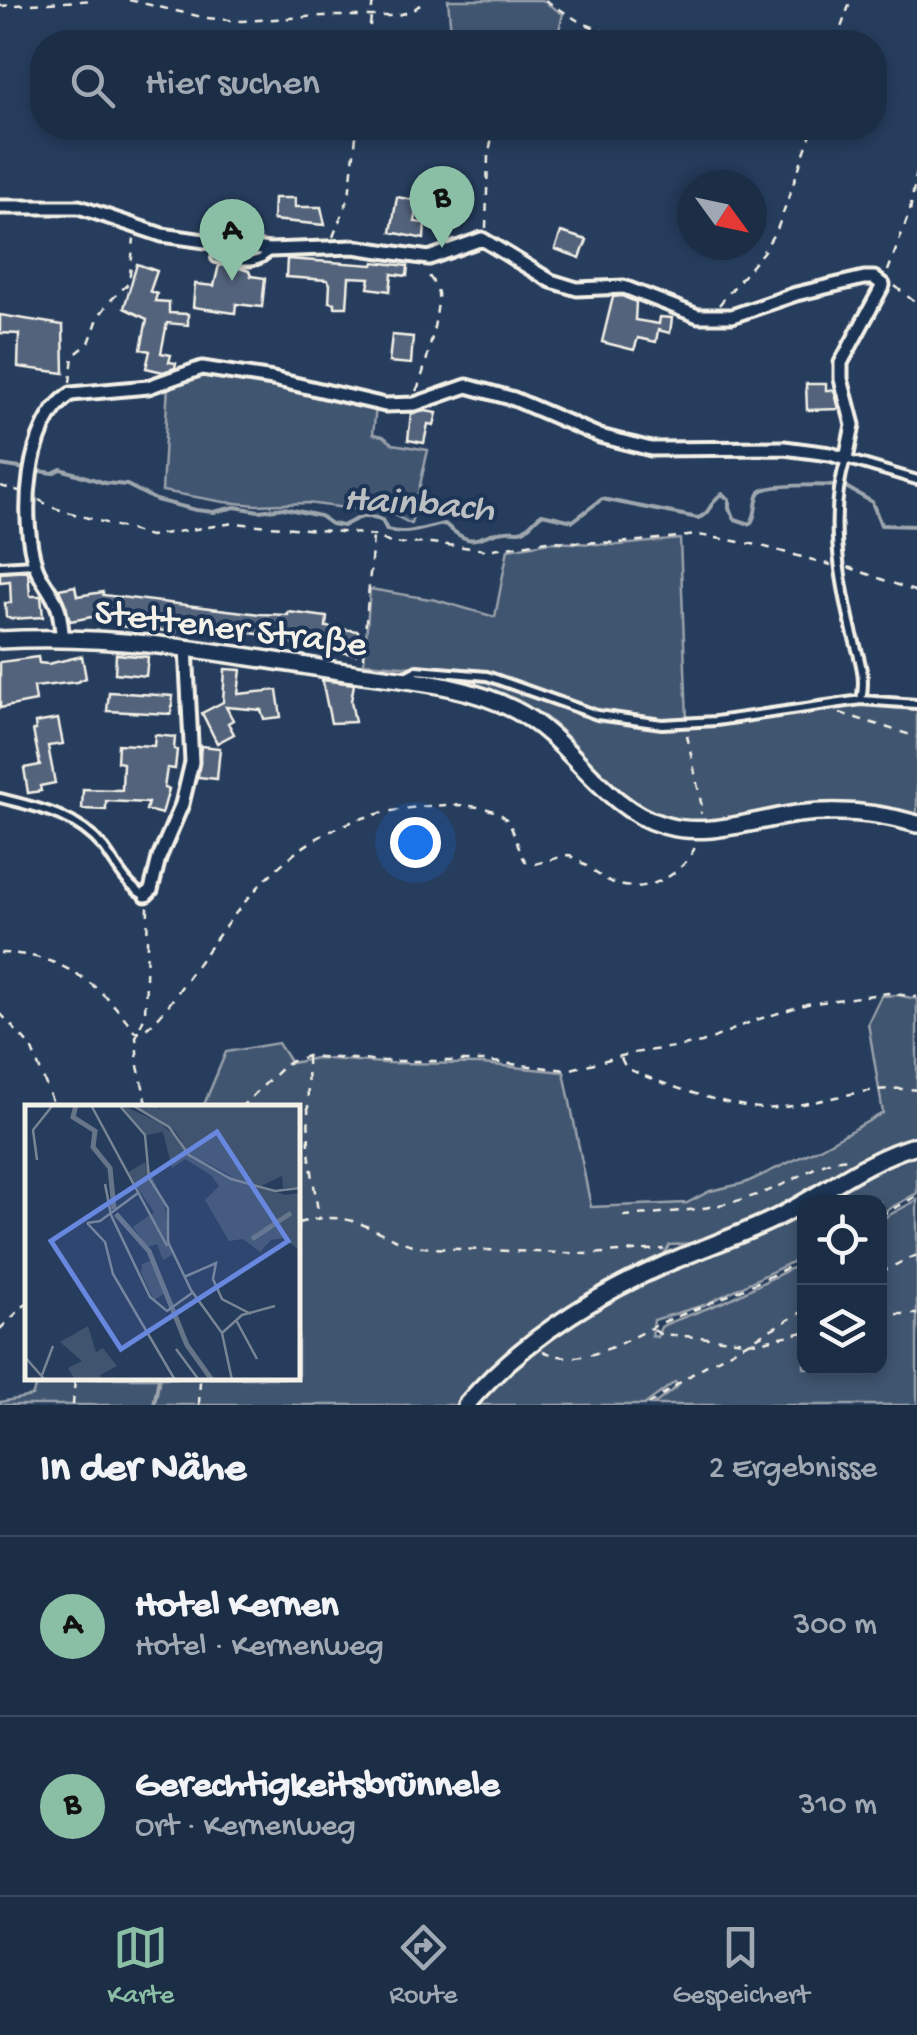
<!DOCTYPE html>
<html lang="de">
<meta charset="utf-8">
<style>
:root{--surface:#1c2e46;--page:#25364d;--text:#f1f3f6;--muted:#a0a8b3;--line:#3a4a5f;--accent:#8abfa5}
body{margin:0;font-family:"Gochi Hand",sans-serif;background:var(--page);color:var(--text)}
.controls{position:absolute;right:30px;bottom:30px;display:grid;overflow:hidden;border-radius:20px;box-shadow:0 5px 15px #0003}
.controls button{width:90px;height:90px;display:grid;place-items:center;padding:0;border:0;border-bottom:2px solid var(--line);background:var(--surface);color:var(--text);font:50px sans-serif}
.compass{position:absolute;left:677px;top:170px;width:90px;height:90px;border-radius:50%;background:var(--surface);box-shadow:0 5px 15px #0003;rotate:123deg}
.you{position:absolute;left:415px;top:842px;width:35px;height:35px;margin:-25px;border:8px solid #fff;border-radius:50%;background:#1a73e8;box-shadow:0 0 0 15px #1a73e833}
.badge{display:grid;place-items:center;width:65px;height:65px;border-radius:50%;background:var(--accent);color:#111;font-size:32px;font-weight:700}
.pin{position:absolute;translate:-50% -82px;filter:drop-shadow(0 2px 5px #0008)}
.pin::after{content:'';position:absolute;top:52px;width:35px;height:30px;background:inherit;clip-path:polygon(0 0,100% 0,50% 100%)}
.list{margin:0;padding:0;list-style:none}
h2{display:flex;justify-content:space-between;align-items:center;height:130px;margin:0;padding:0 40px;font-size:42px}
h2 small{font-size:32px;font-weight:400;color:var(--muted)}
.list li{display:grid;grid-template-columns:65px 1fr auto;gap:30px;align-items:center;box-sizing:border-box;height:180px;padding:0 40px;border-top:2px solid var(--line)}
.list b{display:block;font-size:38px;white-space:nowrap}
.list p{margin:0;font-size:32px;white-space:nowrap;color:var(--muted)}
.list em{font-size:32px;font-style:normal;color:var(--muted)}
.icon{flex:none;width:55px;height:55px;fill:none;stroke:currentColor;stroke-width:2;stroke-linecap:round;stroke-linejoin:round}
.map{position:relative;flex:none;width:917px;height:1405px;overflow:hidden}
.search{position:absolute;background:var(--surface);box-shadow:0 5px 15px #0003;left:30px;right:30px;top:30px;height:110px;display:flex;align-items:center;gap:25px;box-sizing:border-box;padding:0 35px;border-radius:40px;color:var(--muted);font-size:38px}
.sheet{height:490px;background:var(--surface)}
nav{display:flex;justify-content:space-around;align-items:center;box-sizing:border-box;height:140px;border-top:2px solid var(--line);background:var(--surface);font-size:28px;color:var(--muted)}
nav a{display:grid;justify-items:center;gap:5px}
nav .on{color:var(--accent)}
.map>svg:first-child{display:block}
.green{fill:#40546f;stroke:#9aa2ac;stroke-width:2.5}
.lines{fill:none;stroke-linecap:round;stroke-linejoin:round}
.stream{stroke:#9fa7ae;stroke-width:4}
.building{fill:#52647b;stroke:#f4f1e8;stroke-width:2.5}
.service-casing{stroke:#f4f1e8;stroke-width:14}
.minor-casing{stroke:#f4f1e8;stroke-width:19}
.secondary-casing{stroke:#f4f1e8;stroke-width:22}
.path{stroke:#f4f1e8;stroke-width:2.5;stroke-dasharray:8 8;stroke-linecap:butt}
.service{stroke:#1d3557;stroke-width:6}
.minor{stroke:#1d3557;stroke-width:11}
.secondary{stroke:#1d3557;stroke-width:15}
.labels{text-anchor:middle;stroke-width:8;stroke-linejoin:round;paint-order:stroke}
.street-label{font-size:38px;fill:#f4f1e8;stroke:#1d3557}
.water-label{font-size:40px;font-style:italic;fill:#bcbfc2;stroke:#1d3557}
.inset-river{fill:none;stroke:#677588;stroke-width:5}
.inset-road{fill:none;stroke:#788595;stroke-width:2.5}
.view{fill:#6887de;fill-opacity:0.15;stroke:#6887de;stroke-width:5}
.inset-edge{fill:none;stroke:#f4f1e8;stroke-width:5}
</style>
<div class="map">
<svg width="917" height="1405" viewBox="0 0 917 1405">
<rect width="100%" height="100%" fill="#263d5d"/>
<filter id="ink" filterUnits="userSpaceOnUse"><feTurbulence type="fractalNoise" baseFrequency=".01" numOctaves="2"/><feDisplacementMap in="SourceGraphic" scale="20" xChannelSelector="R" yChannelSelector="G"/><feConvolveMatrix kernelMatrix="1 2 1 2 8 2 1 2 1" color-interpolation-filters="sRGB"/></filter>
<g filter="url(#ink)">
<path class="green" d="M448 0H542L563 14 556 42H452Z
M196 372 254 379 376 407 373 434 383 436 393 444 428 450 411 524 392 514 307 503 257 505 224 502 162 491 168 384Z
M680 539 687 720H658L599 712 488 673 364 663 370 589 436 600 495 617 508 549 551 542 619 545Z
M423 675C502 668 573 720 652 726 722 731 793 710 864 705 881 704 899 706 917 706V815C871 802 827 801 781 808 744 814 705 828 667 819 615 806 587 747 545 717 508 691 466 687 423 675Z
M897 995 917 999V1138C832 1163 760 1242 669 1245L663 1257C584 1294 514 1339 457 1405H0V1402L32 1396 39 1378H298V1108L203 1107 226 1052 278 1043 291 1063 316 1058 384 1063 483 1064 564 1072 591 1207 687 1203 710 1191 745 1183 816 1150 883 1113 868 1023 881 996Z
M917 1154V1193L880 1214V1202H818L867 1173Z
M917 1200V1405H653L678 1386 675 1382 644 1405H477C525 1351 585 1311 650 1280 701 1256 755 1240 804 1211V1256L704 1305 654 1320 652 1336 657 1337 661 1327 666 1324 726 1301 804 1262V1368H880V1220Z"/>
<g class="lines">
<path class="stream" d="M0 465 53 473 61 469 105 483 127 485 156 500 196 510 214 512 235 507 259 511 284 508 320 516 331 524 343 526C357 519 364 512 382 520L387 530C408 536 425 527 445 524 476 553 477 533 506 531 510 530 520 532 523 530 530 527 535 518 542 514L573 521 602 499 698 518C711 514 711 499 722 494L729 499V509L735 519 750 524C758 515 754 501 760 492 766 484 824 485 835 486
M846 487 872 502 881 525 917 526
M154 1405 159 1378"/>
</g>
<path class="building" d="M397 197 419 201 415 222 425 223 424 239 391 232Z
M274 198H295V207H321L325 225 273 220Z
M561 232 587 240 580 258 555 249Z
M287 259 373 265 374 262 408 266 407 276 392 274 390 291 368 288 370 278 349 277 347 307H335V303L329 302 330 284 327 280 286 277Z
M137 264 157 271 150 291 157 294 155 301 169 302V313L188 314V325L167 323 161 353 171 355 169 362 176 363 175 368 163 372 146 368 150 351 141 349 147 319 124 308Z
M219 265 239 268 249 271 251 276 265 278 262 307 236 304 235 313 193 307 195 284 214 286Z
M622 296 636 302 635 320 659 324 660 317 672 318 670 333 658 330 656 342 638 338 634 350 602 342 613 297Z
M0 315 63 325 64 373 18 367 19 334 0 333Z
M392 335 413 337 411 364 389 362Z
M806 384H826V390H834L839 409 807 410Z
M425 411 437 413 434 425 428 424 424 443 408 440 411 414Z
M28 571 30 596H41L43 617 11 619 6 617 5 603H11L10 581 0 582V573Z
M75 586 77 596 103 592V595L260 614 288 615V612L327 617 326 627 358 631 356 654 339 652 340 644 292 637 291 644 280 642V637L204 627 177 625 176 632 118 626 119 612 70 621 59 589Z
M116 654 148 657 146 676 115 673Z
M82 656 86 678 77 682 34 687 36 701 0 708V662L38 657 39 663 48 664Z
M225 669 241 670 238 694 277 690 281 717 264 719 261 710 226 707 233 720 228 723 234 734 217 743 202 713 223 702Z
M322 680 354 684 351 701 355 722 331 723Z
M109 692 173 696 171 714 107 711Z
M58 719 63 744 48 746 55 783 40 786 41 791 28 793 24 768 40 765 33 730H36L35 723Z
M155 735 175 737 174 749 177 750 175 769 167 768 164 788 169 789 162 814 146 810 148 803 106 801V810L82 809 83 789 122 790 123 763 117 762 118 744 154 746Z
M201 746 220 748 217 779 198 777Z"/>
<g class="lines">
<defs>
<path id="service" d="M216 258C234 260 258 268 269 251
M0 566 34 564
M404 677 417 670 487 676 597 715 662 724 716 721 861 700 917 704
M861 700C867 675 858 655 852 631 839 575 828 516 846 459L917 480
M0 798C40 808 76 815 104 848 116 864 126 886 144 895"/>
<path id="minor" d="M0 207H79L162 235 269 250 354 247 429 258 482 239 551 281 577 289 624 287 698 316H732L796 294 864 278H874L883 285 841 363V379L853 425 846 459 830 454 784 448 651 449 600 436 514 399 467 386 415 404 385 405 273 379 202 368 148 387 71 394C25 423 20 521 36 567 41 581 53 593 58 608 61 617 61 628 63 638
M146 895 151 890 159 858 182 804 192 762 186 648"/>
<path id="secondary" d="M0 640C117 633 231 654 346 672 403 680 463 683 515 710 572 739 602 808 663 825 707 838 753 820 797 814 838 809 878 812 917 824
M466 1405C521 1341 593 1296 670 1262 705 1247 741 1235 776 1218 824 1194 864 1160 917 1145"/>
</defs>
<use href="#service" class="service-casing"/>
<use href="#minor" class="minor-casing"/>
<use href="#secondary" class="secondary-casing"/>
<path class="path" d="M129 0 206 18 241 21 323 16H394L412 11 426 0
M545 0 580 22 632 42
M0 6 95 0
M368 42 373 0
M836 42 851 0
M486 228 488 156 493 133
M333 237 349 196 357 128
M888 271 910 211 917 170
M895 286 917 304
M719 305 763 252 778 227 813 128
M70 383 73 356 89 343 99 316 111 300 129 283 134 239
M416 391C424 378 440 308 438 293 436 285 430 278 426 271
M0 486 19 491
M39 500 54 508 150 536 234 523 354 533 376 536 392 544 431 543 486 550 548 541 619 543 698 535 758 545 831 565
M848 567 917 592
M363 658 373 537
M840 713 917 737
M687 735 703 812 700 813
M148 907 145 1015 136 1037 138 1066 148 1108
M0 953C59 953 102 984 134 1031L140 1033C162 1019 178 991 193 970 253 888 298 824 404 809 428 805 490 799 507 820 516 833 517 849 526 862L535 864 568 855C583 861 594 874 609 881 641 897 682 878 696 845
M0 1013 31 1047 55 1108
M307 1057 309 1152 319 1218
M621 1058 626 1068C661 1084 740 1112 777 1108 825 1103 868 1084 917 1090
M240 1108 287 1063 307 1056 384 1061H484L567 1070 633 1053 702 1043 753 1021 807 1004 888 993 917 997
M623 1216C679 1212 735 1208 786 1183 806 1174 831 1155 852 1159
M880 1216 917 1196
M298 1223C363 1204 376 1244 432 1248L589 1254 664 1249
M880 1272 917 1255
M880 1314H917
M0 1329 28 1302
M654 1330 660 1334 759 1342 804 1332
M543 1351C587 1371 629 1336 668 1320 715 1302 760 1282 804 1259
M73 1405 75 1378
M199 1405 200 1378
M648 1405 698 1370 804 1311"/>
<use href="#service" class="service"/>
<use href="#minor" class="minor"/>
<use href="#secondary" class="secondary"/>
</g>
</g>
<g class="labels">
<g class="street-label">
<text transform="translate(231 625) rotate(7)" y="13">Stettener Straße</text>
</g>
<g class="water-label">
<text transform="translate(419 500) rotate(4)" y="14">Hainbach</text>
</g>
</g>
<g transform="translate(25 1105)">
<rect width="275" height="275" fill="#263d5d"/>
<path d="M96 0 134 17 190 66 260 90 275 88V146L259 133 246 135 235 147 218 134 204 136 180 95 194 81 186 70 160 54 147 63 138 27 121 30ZM108 0H133V6L136 0H275V82L258 83 257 71 236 81 221 79 165 49 150 26ZM120 57 139 97 147 150 138 155 132 139 122 142 108 122 129 107 102 68ZM127 155 142 187 129 195 116 168 117 159ZM63 221 71 247 78 243 92 261 75 270 77 275H50L43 263 57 256 35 237Z" fill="#40546f"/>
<path class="inset-river" d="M51 0 48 12 70 26 68 42 85 63 89 104M91 109 124 146 162 240 187 275M227 134 266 108"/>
<path class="inset-road" d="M66 0 142 141M94 0 120 30 124 73 143 103V137L166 185 197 228 207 275M107 0 144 22 164 50 206 74 250 86 275 83M12 55 8 25 28 0M80 79 86 110 125 192 142 206 167 188M62 118 80 137 88 169 150 275M62 118 75 116 113 88M159 172 191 158 188 174 197 194 226 209M211 215 232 254M197 228 217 210 250 201M151 244 174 275M0 252 20 275M17 270 28 241"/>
<path class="view" d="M192 27 263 136 96 244 26 136Z"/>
<rect width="275" height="275" class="inset-edge"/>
</g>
</svg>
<div class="controls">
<button><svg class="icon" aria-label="locate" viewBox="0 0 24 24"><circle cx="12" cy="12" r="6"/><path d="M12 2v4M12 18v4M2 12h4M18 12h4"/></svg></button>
<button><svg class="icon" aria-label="layers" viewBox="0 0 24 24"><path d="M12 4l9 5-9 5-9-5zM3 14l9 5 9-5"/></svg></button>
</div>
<svg class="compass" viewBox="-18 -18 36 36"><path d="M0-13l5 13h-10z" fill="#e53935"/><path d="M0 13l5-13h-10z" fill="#a0a8b3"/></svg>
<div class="you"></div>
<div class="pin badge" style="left:232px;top:281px">A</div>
<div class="pin badge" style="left:442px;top:248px">B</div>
<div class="search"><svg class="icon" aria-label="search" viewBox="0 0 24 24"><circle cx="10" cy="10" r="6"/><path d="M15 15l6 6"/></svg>Hier suchen</div>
</div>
<section class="sheet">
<h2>In der Nähe<small>2 Ergebnisse</small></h2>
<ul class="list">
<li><span class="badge">A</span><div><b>Hotel Kernen</b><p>Hotel · Kernenweg</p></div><em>300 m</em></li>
<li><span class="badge">B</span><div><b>Gerechtigkeitsbrünnele</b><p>Ort · Kernenweg</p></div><em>310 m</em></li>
</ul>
</section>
<nav>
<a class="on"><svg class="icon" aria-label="map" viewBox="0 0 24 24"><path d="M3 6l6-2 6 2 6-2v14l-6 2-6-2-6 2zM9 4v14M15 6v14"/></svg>Karte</a>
<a><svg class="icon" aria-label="directions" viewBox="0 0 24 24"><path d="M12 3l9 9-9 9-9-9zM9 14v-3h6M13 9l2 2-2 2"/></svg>Route</a>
<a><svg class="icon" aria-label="saved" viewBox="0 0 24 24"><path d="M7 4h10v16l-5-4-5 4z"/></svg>Gespeichert</a>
</nav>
